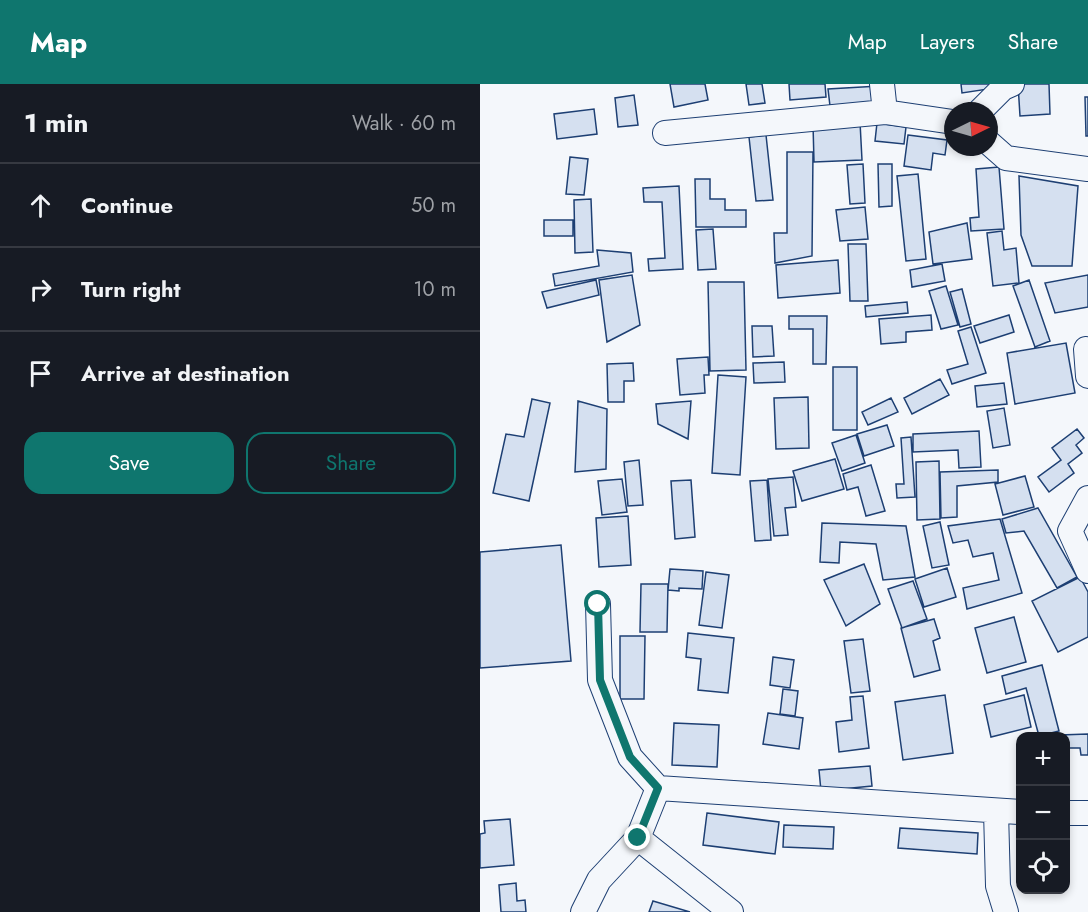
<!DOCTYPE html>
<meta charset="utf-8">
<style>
:root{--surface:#171b24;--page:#242831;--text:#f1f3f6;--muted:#9ea1a6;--line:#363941;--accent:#0f766e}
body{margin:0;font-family:Jost,sans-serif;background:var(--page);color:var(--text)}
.controls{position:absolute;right:18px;bottom:18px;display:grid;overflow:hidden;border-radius:12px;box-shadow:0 3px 9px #0003}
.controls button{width:54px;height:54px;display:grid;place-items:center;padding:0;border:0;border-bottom:2px solid var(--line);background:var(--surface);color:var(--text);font:30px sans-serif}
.compass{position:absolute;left:464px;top:18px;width:54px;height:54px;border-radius:50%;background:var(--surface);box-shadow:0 3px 9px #0003;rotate:85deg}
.stop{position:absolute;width:18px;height:18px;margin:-14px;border:4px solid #0f766e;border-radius:50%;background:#fff}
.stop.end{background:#0f766e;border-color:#fff;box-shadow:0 2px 6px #0008}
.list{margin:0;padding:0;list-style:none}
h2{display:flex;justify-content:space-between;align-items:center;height:78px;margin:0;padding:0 24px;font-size:26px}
h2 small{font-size:20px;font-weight:400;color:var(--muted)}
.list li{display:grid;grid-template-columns:39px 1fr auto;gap:18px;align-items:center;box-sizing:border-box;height:84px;padding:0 24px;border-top:2px solid var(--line)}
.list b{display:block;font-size:22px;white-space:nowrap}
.list em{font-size:20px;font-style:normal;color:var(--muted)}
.actions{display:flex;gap:12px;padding:18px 24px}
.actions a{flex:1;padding:14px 0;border:2px solid var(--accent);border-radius:18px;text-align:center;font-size:21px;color:var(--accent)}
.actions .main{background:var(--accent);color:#fff}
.icon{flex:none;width:33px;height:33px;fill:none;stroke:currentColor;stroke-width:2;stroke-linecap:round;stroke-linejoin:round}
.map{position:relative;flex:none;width:608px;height:828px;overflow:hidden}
header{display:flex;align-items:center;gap:36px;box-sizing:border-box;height:84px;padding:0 30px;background:var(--accent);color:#fff}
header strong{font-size:28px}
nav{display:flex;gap:33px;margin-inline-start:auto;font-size:21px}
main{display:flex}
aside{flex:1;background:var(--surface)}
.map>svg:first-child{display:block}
.building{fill:#d5e0f0;stroke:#1d3f73;stroke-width:1.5}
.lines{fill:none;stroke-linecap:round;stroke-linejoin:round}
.minor-casing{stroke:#1d3f73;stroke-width:26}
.minor{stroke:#f4f7fb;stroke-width:24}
.route{stroke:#0f766e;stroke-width:8}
</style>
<header>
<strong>Map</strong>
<nav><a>Map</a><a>Layers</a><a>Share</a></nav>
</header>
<main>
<aside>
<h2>1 min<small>Walk · 60 m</small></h2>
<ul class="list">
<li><svg class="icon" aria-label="ahead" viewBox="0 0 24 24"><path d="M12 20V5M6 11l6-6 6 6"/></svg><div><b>Continue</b></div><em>50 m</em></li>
<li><svg class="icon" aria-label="right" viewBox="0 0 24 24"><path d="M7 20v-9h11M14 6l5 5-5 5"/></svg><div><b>Turn right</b></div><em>10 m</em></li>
<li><svg class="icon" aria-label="arrive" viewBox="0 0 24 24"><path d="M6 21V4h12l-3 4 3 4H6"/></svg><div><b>Arrive at destination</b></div></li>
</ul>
<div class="actions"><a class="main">Save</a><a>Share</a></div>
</aside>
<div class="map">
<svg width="608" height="828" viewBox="0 0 608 828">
<rect width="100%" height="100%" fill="#f4f7fb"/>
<path class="building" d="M190 0H225L228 16 194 23Z
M266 0H282L285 19 269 21Z
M309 0H345L346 13 310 16Z
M481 0H514L515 4 482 9Z
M538 0H569L570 30 540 32Z
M399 2 400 19 350 22 348 5Z
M154 11 158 41 138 43 135 14Z
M605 13H608V52H606Z
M114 25 117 50 77 55 74 30Z
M380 38 382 76 334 78 333 40Z
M397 39 426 43 424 60 395 57Z
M286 51 293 116 276 117 269 53Z
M428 51 467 56 465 71 453 69 451 86 424 82Z
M307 68H333L332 172 295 179 294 149H307Z
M90 73 108 75 104 111 86 110Z
M383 80 385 119 370 120 367 81Z
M398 80H412V122L399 123Z
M519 83 524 145 491 147 490 134 499 133 496 85Z
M438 90 446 175 426 177 417 92Z
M539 92 598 102 592 182H552L541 151Z
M215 95H230V115H245V126H266V143H216Z
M199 102 203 185 169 187 168 175 185 174 182 118H164L163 104Z
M111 115 113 168 95 169 94 116Z
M385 123 388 155 360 157 356 126Z
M64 136H93V152H64Z
M487 139 492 175 453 180 449 148Z
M233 145 236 185 218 186 216 146Z
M522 147 524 166 536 164 539 199 513 202 507 149Z
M368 160H386L388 217H370Z
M117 166 151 169 153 188 75 202 73 190 119 182Z
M358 176 360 209 298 214 296 181Z
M462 180 465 197 432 203 430 186Z
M152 191 160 241 127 258 119 196Z
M608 191V223L575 229 565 199Z
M116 196 119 211 67 224 62 208Z
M549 196 570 257 555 263 533 202Z
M228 198H264L266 286 230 287Z
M466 202 478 241 461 245 449 207Z
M482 205 491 240 480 243 470 208Z
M427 218 428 229 386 233 385 222Z
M451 231 452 246 426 248V258L401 260 399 235Z
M529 231 534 248 500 259 494 242Z
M309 232H347L346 280H333V245H309Z
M272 242H292L294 272 273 273Z
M491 243 506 289 472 300 467 286 488 280 478 247Z
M586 259 595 309 535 320 527 269Z
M228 273 229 291H224L225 309 200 311 197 275Z
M304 278 305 298 274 299 273 279Z
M153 279 154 297H144V318H128L127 280Z
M353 283H377V346H353Z
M238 291 266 293 260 391 232 389Z
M460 295 469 311 432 330 424 314Z
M524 299 527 320 497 323 495 302Z
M328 313 329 364 296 365 294 314Z
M411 314 418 328 388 341 382 328Z
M52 315 70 319 49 417 13 409 26 350 44 353Z
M98 317 127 325 126 385 95 388Z
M211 317 208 355 178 340 176 320Z
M524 324 530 361 513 364 507 327Z
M407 341 414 362 384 372 377 350Z
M597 345 604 354 596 361 602 369 588 380 594 389 569 408 558 393 581 376 572 364Z
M499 347 501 383 479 384 478 366 433 368V350Z
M376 351 385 379 362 387 352 359Z
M431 353 435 413 417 414 416 400H424L421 354Z
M355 375 364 405 322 417 313 387Z
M159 376 163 421 148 422 144 378Z
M459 377 460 435 437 436 436 378Z
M391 381 405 427 386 432 378 403 367 406 363 390Z
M518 386V398L477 402V433L461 434 460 388Z
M545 392 554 423 523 431 515 400Z
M313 393 316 423 305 424 308 451 294 452 288 395Z
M142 395 147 428 122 431 118 397Z
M211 396 215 453 195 455 191 397Z
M287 396 291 456 275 457 270 397Z
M558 424 597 493 577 504 544 447 526 449 522 435Z
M148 432 151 481 119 483 116 434Z
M520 435 542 509 487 525 483 504 519 496 513 469 493 473 488 456 473 459 468 442Z
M460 438 469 481 452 484 443 442Z
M342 439 426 442 435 493 403 496 396 460 360 458 359 479 340 478Z
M81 461 91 577 0 584V468Z
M384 480 400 520 366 542 344 496Z
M467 484 476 513 444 523 435 495Z
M190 485 223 487 222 505 199 504V507L188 506Z
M226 488 249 491 242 544 219 541Z
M600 493 608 508V553L578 568 552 517Z
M433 497 447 535 422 544 408 505Z
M161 500H188L187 548H160Z
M534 533 546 578 507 589 495 544Z
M454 535 460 554 453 557 460 586 434 593 421 544Z
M208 549 254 554 248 609 218 606 221 575 206 573Z
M140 552H165L164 615H140Z
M383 555 390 607 371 609 364 557Z
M293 573 314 576 310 604 290 601Z
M562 581 579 647 559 652 546 604 526 610 522 592Z
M303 605 318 607 315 632 300 630Z
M465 611 473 669 423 676 415 618Z
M544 611 551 643 511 653 504 621Z
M383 612 389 664 359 668 356 638 372 636 370 613Z
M288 629 323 634 319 665 283 660Z
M194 639 239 641 237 683 192 681Z
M608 650V671H601L600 664H586V652H580V651Z
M390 682 392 702 341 707 339 686Z
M227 729 299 738 295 770 223 761Z
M30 735 34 781 0 784V750L5 749 4 737Z
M304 741 354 743 353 765 303 763Z
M420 744 498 749 497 770 418 764Z
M36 799 37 817 45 816 46 828H21L19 801Z
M173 817 210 828H169Z"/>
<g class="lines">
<defs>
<path id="minor" d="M402 0 405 28
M500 27 523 4 532 0
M185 49 405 28 473 38
M509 59 526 74 608 85
M606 265 608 292
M608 414 590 447 608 487
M118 520 120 596 150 673 178 704 540 728
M516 727 518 802 526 828
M586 729H608
M158 754 251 828
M103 828 119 796 158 754 178 704"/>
</defs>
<use href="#minor" class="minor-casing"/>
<use href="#minor" class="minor"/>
</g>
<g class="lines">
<path class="route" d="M118 520 120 596 150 673 178 704 158 754"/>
</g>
</svg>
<div class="controls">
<button>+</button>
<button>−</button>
<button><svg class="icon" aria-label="locate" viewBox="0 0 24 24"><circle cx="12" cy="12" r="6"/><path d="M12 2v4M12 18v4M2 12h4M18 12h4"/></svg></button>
</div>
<svg class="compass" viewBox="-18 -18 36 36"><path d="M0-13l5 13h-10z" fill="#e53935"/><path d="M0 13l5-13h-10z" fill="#9ea1a6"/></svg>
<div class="stop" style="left:118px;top:520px"></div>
<div class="stop end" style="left:158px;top:754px"></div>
</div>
</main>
